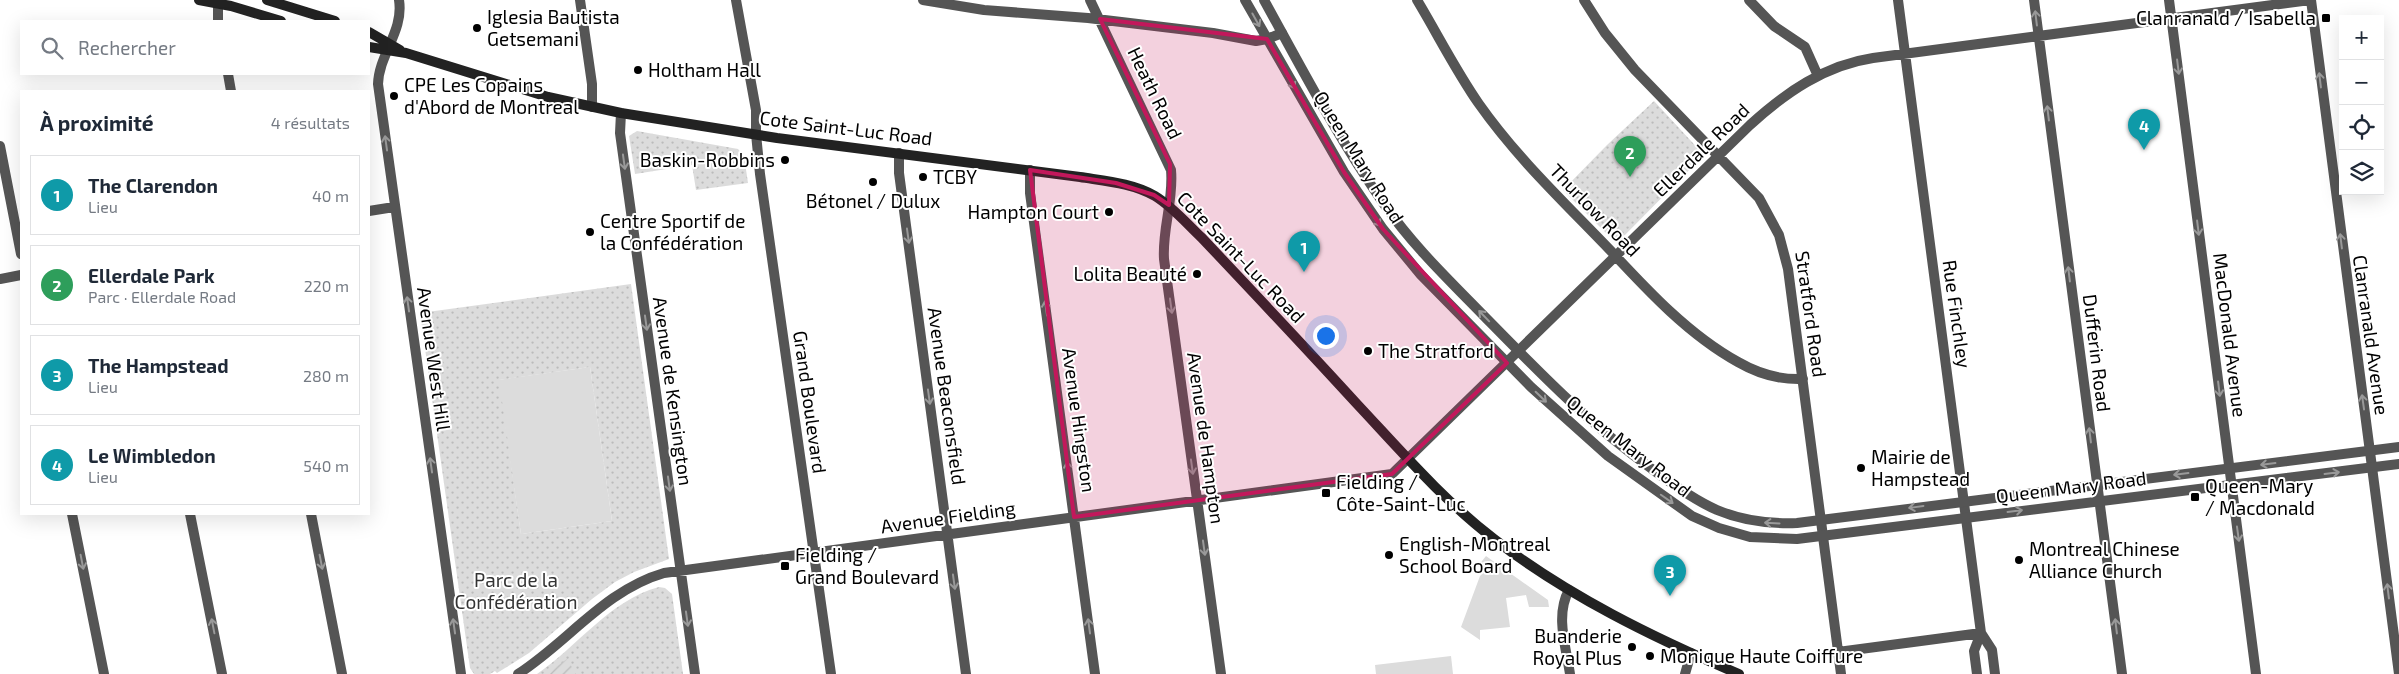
<!DOCTYPE html>
<html lang="fr">
<meta charset="utf-8">
<style>
:root{--surface:#fff;--page:#f2f2f3;--text:#1f2937;--muted:#747a83;--line:#e0e1e3;--accent:#2563eb}
body{margin:0;font-family:"Exo 2",sans-serif;background:var(--page);color:var(--text)}
.controls{position:absolute;right:15px;top:15px;display:grid;overflow:hidden;border-radius:0px;box-shadow:0 5px 20px #0002}
.controls button{width:45px;height:45px;display:grid;place-items:center;padding:0;border:0;border-bottom:1px solid var(--line);background:var(--surface);color:var(--text);font:25px sans-serif}
.you{position:absolute;left:1325px;top:335px;width:18px;height:18px;margin:-12px;border:4px solid #fff;border-radius:50%;background:#1a73e8;box-shadow:0 0 0 8px #1a73e833}
.badge{display:grid;place-items:center;width:32px;height:32px;border-radius:50%;background:var(--accent);color:#fff;font-size:16px;font-weight:700}
.pin{position:absolute;translate:-50% -41px;filter:drop-shadow(0 1px 2px #0008)}
.pin::after{content:'';position:absolute;top:26px;width:18px;height:15px;background:inherit;clip-path:polygon(0 0,100% 0,50% 100%)}
.list{margin:0;padding:0;list-style:none}
h2{display:flex;justify-content:space-between;align-items:center;height:65px;margin:0;padding:0 20px;font-size:21px}
h2 small{font-size:16px;font-weight:400;color:var(--muted)}
.list li{display:grid;grid-template-columns:32px 1fr auto;gap:15px;align-items:center;box-sizing:border-box;height:80px;margin:0 10px 10px;padding:0 10px;border:1px solid var(--line);border-radius:0px}
.list b{display:block;font-size:19px;white-space:nowrap}
.list p{margin:0;font-size:16px;white-space:nowrap;color:var(--muted)}
.list em{font-size:16px;font-style:normal;color:var(--muted)}
.icon{flex:none;width:28px;height:28px;fill:none;stroke:currentColor;stroke-width:2;stroke-linecap:round;stroke-linejoin:round}
.map{position:relative;flex:none;width:2399px;height:674px;overflow:hidden}
.search{position:absolute;background:var(--surface);box-shadow:0 5px 20px #0002;left:20px;top:20px;width:350px;height:55px;display:flex;align-items:center;gap:12px;box-sizing:border-box;padding:0 18px;border-radius:0px;color:var(--muted);font-size:19px}
.panel{position:absolute;background:var(--surface);box-shadow:0 5px 20px #0002;left:20px;top:90px;width:350px;height:425px;border-radius:0px}
.map>svg:first-child{display:block}
.grass{fill:#dcdcdc}
.park{fill:url(#park-dots);fill-rule:evenodd}
.garden{fill:url(#garden-furrows)}
.lines{fill:none;stroke-linecap:round;stroke-linejoin:round}
.minor{stroke:#555;stroke-width:10}
.tertiary{stroke:#555;stroke-width:10}
.secondary{stroke:#222;stroke-width:10}
.oneway{stroke:#999}
.marked{fill:#c2185b;fill-opacity:0.2;stroke:#c2185b;stroke-width:4;stroke-linejoin:round}
.poi-dot{fill:#000;stroke:#fff;stroke-width:2}
.labels{text-anchor:middle;stroke-width:4;stroke-linejoin:round;paint-order:stroke}
.poi-label{font-size:19px;fill:#000;stroke:#fff;text-anchor:start}
.street-label{font-size:19px;fill:#000;stroke:#fff}
.park-label{font-size:19px;fill:#333;stroke:#fff}
</style>
<div class="map">
<svg width="2399" height="674" viewBox="0 0 2399 674">
<defs>
<pattern id="park-dots" width="8" height="8" patternUnits="userSpaceOnUse" patternTransform="scale(1.25)"><rect width="8" height="8" fill="#dcdcdc"/><path d="M2 2h.1M6 6h.1" fill="none" stroke="#bbb" stroke-width="1.8" stroke-linecap="round"/></pattern>
<pattern id="garden-furrows" width="10" height="10" patternUnits="userSpaceOnUse" patternTransform="scale(1.25)"><rect width="10" height="10" fill="#dcdcdc"/><path d="M-1 1l2-2M0 10L10 0M9 11l2-2" fill="none" stroke="#bbb"/></pattern>
</defs>
<rect width="100%" height="100%" fill="#fff"/>
<path class="grass" d="M590 367 612 521 521 534 498 380Z
M1486 556 1548 600 1549 607H1529L1526 595 1506 598 1510 627 1480 630V640L1461 627 1480 576 1484 572 1478 566Z
M1451 656 1453 674H1376L1375 665Z"/>
<path class="park" d="M1654 101 1704 155 1621 239 1614 241 1563 190 1607 145Z
M637 131 738 149 744 156 748 183 696 190 692 165 635 174 629 136Z
M631 284 669 559 634 572 615 582 592 599 529 653 497 673 495 671 490 674H474L470 668 420 313ZM590 367 612 521 521 534 499 380Z
M659 587 665 588 672 594 683 674H537C578 646 610 600 659 587Z"/>
<path class="garden" d="M567 659 576 674H546Z"/>
<g class="lines">
<path class="minor" d="M218 0V21
M399 0C404 31 379 54 378 84L461 674
M580 0 592 84V107
M736 0 756 110V134
M923 0 984 10 1088 18 1213 33 1256 41 1267 39 1282 33
M1090 0 1171 170C1174 200 1162 229 1164 259L1221 674
M1417 0C1438 35 1456 71 1479 104 1517 158 1565 203 1610 250 1648 291 1689 335 1738 362 1757 373 1780 380 1803 379
M1584 0 1605 33 1635 70 1759 198 1779 235 1788 269 1841 674
M1749 0 1774 26 1805 47 1818 76
M1898 0 1981 633 1992 650 1995 674
M2034 0 2122 674
M2169 0 2256 674
M2311 0 2399 674
M228 74 231 91
M621 113 620 133 695 674
M0 146 21 254
M899 153V173L966 674
M1030 170V193L1095 674
M369 211 394 207
M0 279 21 275
M72 514 104 674
M190 514 222 674
M311 514 342 674
M1569 590C1555 615 1566 647 1570 674
M1838 652 1981 633
M518 674C568 642 605 590 664 573L1392 474 1750 125C1785 93 1825 65 1873 58L2310 0
M1685 674 1691 653
M1977 674 1974 651 1981 633"/>
<path class="tertiary" d="M1245 0 1344 172 1383 229 1421 275 1531 387 1608 456 1692 516 1719 528 1750 537 1797 539 2399 464
M1264 0C1302 69 1339 140 1384 204 1413 246 1450 281 1485 317 1538 371 1590 425 1652 469 1672 484 1694 500 1717 510 1743 521 1770 524 1797 523L2399 447
M756 134 760 174 831 674"/>
<path class="secondary" d="M199 0 231 6 281 21
M267 0 335 21
M369 32 400 50
M369 47 406 53 548 97 621 113 777 138 1080 177C1105 181 1133 183 1155 196 1173 207 1187 224 1202 238 1254 293 1306 348 1357 404 1401 451 1443 500 1494 539 1568 596 1654 638 1739 674"/>
</g>
<defs><path id="oneway-shaft" d="M-6 0H5M1.5-3L5.5 0L1.5 3" fill="none" stroke-width="1.6" stroke-linecap="round" stroke-linejoin="round" transform="scale(1.25)"/></defs>
<g class="oneway">
<use href="#oneway-shaft" transform="translate(2036 18) rotate(-97)"/>
<use href="#oneway-shaft" transform="translate(1256 20) rotate(61)"/>
<use href="#oneway-shaft" transform="translate(2178 67) rotate(83)"/>
<use href="#oneway-shaft" transform="translate(2320 80) rotate(-97)"/>
<use href="#oneway-shaft" transform="translate(1291 82) rotate(60)"/>
<use href="#oneway-shaft" transform="translate(2048 113) rotate(-97)"/>
<use href="#oneway-shaft" transform="translate(386 143) rotate(-98)"/>
<use href="#oneway-shaft" transform="translate(624 162) rotate(82)"/>
<use href="#oneway-shaft" transform="translate(1376 220) rotate(54)"/>
<use href="#oneway-shaft" transform="translate(2198 228) rotate(83)"/>
<use href="#oneway-shaft" transform="translate(908 236) rotate(82)"/>
<use href="#oneway-shaft" transform="translate(2341 241) rotate(-97)"/>
<use href="#oneway-shaft" transform="translate(2069 274) rotate(-97)"/>
<use href="#oneway-shaft" transform="translate(408 304) rotate(-98)"/>
<use href="#oneway-shaft" transform="translate(1171 306) rotate(82)"/>
<use href="#oneway-shaft" transform="translate(1046 308) rotate(-98)"/>
<use href="#oneway-shaft" transform="translate(1484 316) rotate(-134)"/>
<use href="#oneway-shaft" transform="translate(646 323) rotate(82)"/>
<use href="#oneway-shaft" transform="translate(2219 389) rotate(83)"/>
<use href="#oneway-shaft" transform="translate(929 397) rotate(82)"/>
<use href="#oneway-shaft" transform="translate(1541 397) rotate(44)"/>
<use href="#oneway-shaft" transform="translate(2363 402) rotate(-98)"/>
<use href="#oneway-shaft" transform="translate(2090 435) rotate(-97)"/>
<use href="#oneway-shaft" transform="translate(2268 464) rotate(173)"/>
<use href="#oneway-shaft" transform="translate(431 465) rotate(-98)"/>
<use href="#oneway-shaft" transform="translate(1192 467) rotate(82)"/>
<use href="#oneway-shaft" transform="translate(1068 469) rotate(-98)"/>
<use href="#oneway-shaft" transform="translate(2332 473) rotate(-7)"/>
<use href="#oneway-shaft" transform="translate(2181 474) rotate(173)"/>
<use href="#oneway-shaft" transform="translate(669 484) rotate(82)"/>
<use href="#oneway-shaft" transform="translate(1667 499) rotate(35)"/>
<use href="#oneway-shaft" transform="translate(1916 507) rotate(172)"/>
<use href="#oneway-shaft" transform="translate(2015 511) rotate(-7)"/>
<use href="#oneway-shaft" transform="translate(1772 523) rotate(-177)"/>
<use href="#oneway-shaft" transform="translate(2238 534) rotate(82)"/>
<use href="#oneway-shaft" transform="translate(1204 548) rotate(82)"/>
<use href="#oneway-shaft" transform="translate(82 562) rotate(79)"/>
<use href="#oneway-shaft" transform="translate(321 562) rotate(79)"/>
<use href="#oneway-shaft" transform="translate(954 582) rotate(82)"/>
<use href="#oneway-shaft" transform="translate(2388 591) rotate(-97)"/>
<use href="#oneway-shaft" transform="translate(687 619) rotate(82)"/>
<use href="#oneway-shaft" transform="translate(213 626) rotate(-101)"/>
<use href="#oneway-shaft" transform="translate(454 626) rotate(-98)"/>
<use href="#oneway-shaft" transform="translate(1089 626) rotate(-98)"/>
<use href="#oneway-shaft" transform="translate(2116 626) rotate(-97)"/>
</g>
<path class="marked" d="M1100 19 1267 39 1344 172 1383 229 1507 363 1392 474 1074 517 1030 170 1116 183 1154 195 1169 205 1170 164Z"/>
<g class="poi-dot">
<rect x="2321" y="13" width="10" height="10" rx="2.5"/>
<circle cx="477" cy="28" r="5"/>
<circle cx="638" cy="70" r="5"/>
<circle cx="394" cy="96" r="5"/>
<circle cx="785" cy="160" r="5"/>
<circle cx="923" cy="177" r="5"/>
<circle cx="873" cy="182" r="5"/>
<circle cx="1109" cy="212" r="5"/>
<circle cx="590" cy="232" r="5"/>
<circle cx="1197" cy="274" r="5"/>
<circle cx="1368" cy="351" r="5"/>
<circle cx="1861" cy="468" r="5"/>
<rect x="1321" y="488" width="10" height="10" rx="2.5"/>
<rect x="2190" y="492" width="10" height="10" rx="2.5"/>
<circle cx="1389" cy="555" r="5"/>
<circle cx="2019" cy="560" r="5"/>
<rect x="780" y="561" width="10" height="10" rx="2.5"/>
<circle cx="1632" cy="647" r="5"/>
<circle cx="1650" cy="656" r="5"/>
</g>
<g class="labels">
<g class="poi-label">
<text x="487" y="24">Iglesia Bautista<tspan x="487" dy="22">Getsemani</tspan></text>
<text x="2316" y="25" text-anchor="end">Clanranald / Isabella</text>
<text x="648" y="77">Holtham Hall</text>
<text x="404" y="92">CPE Les Copains<tspan x="404" dy="22">d'Abord de Montreal</tspan></text>
<text x="775" y="167" text-anchor="end">Baskin-Robbins</text>
<text x="933" y="184">TCBY</text>
<text x="873" y="208" text-anchor="middle">Bétonel / Dulux</text>
<text x="1099" y="219" text-anchor="end">Hampton Court</text>
<text x="600" y="228">Centre Sportif de<tspan x="600" dy="22">la Confédération</tspan></text>
<text x="1187" y="281" text-anchor="end">Lolita Beauté</text>
<text x="1378" y="358">The Stratford</text>
<text x="1871" y="464">Mairie de<tspan x="1871" dy="22">Hampstead</tspan></text>
<text x="1336" y="489">Fielding /<tspan x="1336" dy="22">Côte-Saint-Luc</tspan></text>
<text x="2205" y="493">Queen-Mary<tspan x="2205" dy="22">/ Macdonald</tspan></text>
<text x="1399" y="551">English-Montreal<tspan x="1399" dy="22">School Board</tspan></text>
<text x="2029" y="556">Montreal Chinese<tspan x="2029" dy="22">Alliance Church</tspan></text>
<text x="795" y="562">Fielding /<tspan x="795" dy="22">Grand Boulevard</tspan></text>
<text x="1622" y="643" text-anchor="end">Buanderie<tspan x="1622" dy="22">Royal Plus</tspan></text>
<text x="1660" y="663">Monique Haute Coiffure</text>
</g>
<g class="street-label">
<text transform="translate(1155 93) rotate(64)" y="7">Heath Road</text>
<text transform="translate(846 128) rotate(7)" y="7">Cote Saint-Luc Road</text>
<text transform="translate(1701 150) rotate(-44)" y="7">Ellerdale Road</text>
<text transform="translate(1359 157) rotate(58)" y="7">Queen Mary Road</text>
<text transform="translate(1595 210) rotate(46)" y="7">Thurlow Road</text>
<text transform="translate(1241 257) rotate(46)" y="7">Cote Saint-Luc Road</text>
<text transform="translate(1811 314) rotate(82)" y="7">Stratford Road</text>
<text transform="translate(1957 314) rotate(82)" y="7">Rue Finchley</text>
<text transform="translate(2230 335) rotate(83)" y="7">MacDonald Avenue</text>
<text transform="translate(2371 335) rotate(82)" y="7">Clanranald Avenue</text>
<text transform="translate(2097 353) rotate(83)" y="7">Dufferin Road</text>
<text transform="translate(434 359) rotate(82)" y="7">Avenue West Hill</text>
<text transform="translate(673 391) rotate(82)" y="7">Avenue de Kensington</text>
<text transform="translate(947 396) rotate(82)" y="7">Avenue Beaconsfield</text>
<text transform="translate(810 402) rotate(82)" y="7">Grand Boulevard</text>
<text transform="translate(1079 420) rotate(82)" y="7">Avenue Hingston</text>
<text transform="translate(1206 438) rotate(82)" y="7">Avenue de Hampton</text>
<text transform="translate(1629 446) rotate(38)" y="7">Queen Mary Road</text>
<text transform="translate(2071 487) rotate(-7)" y="7">Queen Mary Road</text>
<text transform="translate(948 517) rotate(-8)" y="7">Avenue Fielding</text>
</g>
<g class="park-label">
<text x="516" y="587">Parc de la<tspan x="516" dy="22">Confédération</tspan></text>
</g>
</g>
</svg>
<div class="controls">
<button>+</button>
<button>−</button>
<button><svg class="icon" aria-label="locate" viewBox="0 0 24 24"><circle cx="12" cy="12" r="6"/><path d="M12 2v4M12 18v4M2 12h4M18 12h4"/></svg></button>
<button><svg class="icon" aria-label="layers" viewBox="0 0 24 24"><path d="M12 4l9 5-9 5-9-5zM3 14l9 5 9-5"/></svg></button>
</div>
<div class="you"></div>
<div class="pin badge" style="left:1304px;top:272px;background:#0f9aa8">1</div>
<div class="pin badge" style="left:1630px;top:177px;background:#2e9e5b">2</div>
<div class="pin badge" style="left:1670px;top:596px;background:#0f9aa8">3</div>
<div class="pin badge" style="left:2144px;top:150px;background:#0f9aa8">4</div>
<div class="search"><svg class="icon" aria-label="search" viewBox="0 0 24 24"><circle cx="10" cy="10" r="6"/><path d="M15 15l6 6"/></svg>Rechercher</div>
<section class="panel">
<h2>À proximité<small>4 résultats</small></h2>
<ul class="list">
<li><span class="badge" style="background:#0f9aa8">1</span><div><b>The Clarendon</b><p>Lieu</p></div><em>40 m</em></li>
<li><span class="badge" style="background:#2e9e5b">2</span><div><b>Ellerdale Park</b><p>Parc · Ellerdale Road</p></div><em>220 m</em></li>
<li><span class="badge" style="background:#0f9aa8">3</span><div><b>The Hampstead</b><p>Lieu</p></div><em>280 m</em></li>
<li><span class="badge" style="background:#0f9aa8">4</span><div><b>Le Wimbledon</b><p>Lieu</p></div><em>540 m</em></li>
</ul>
</section>
</div>
